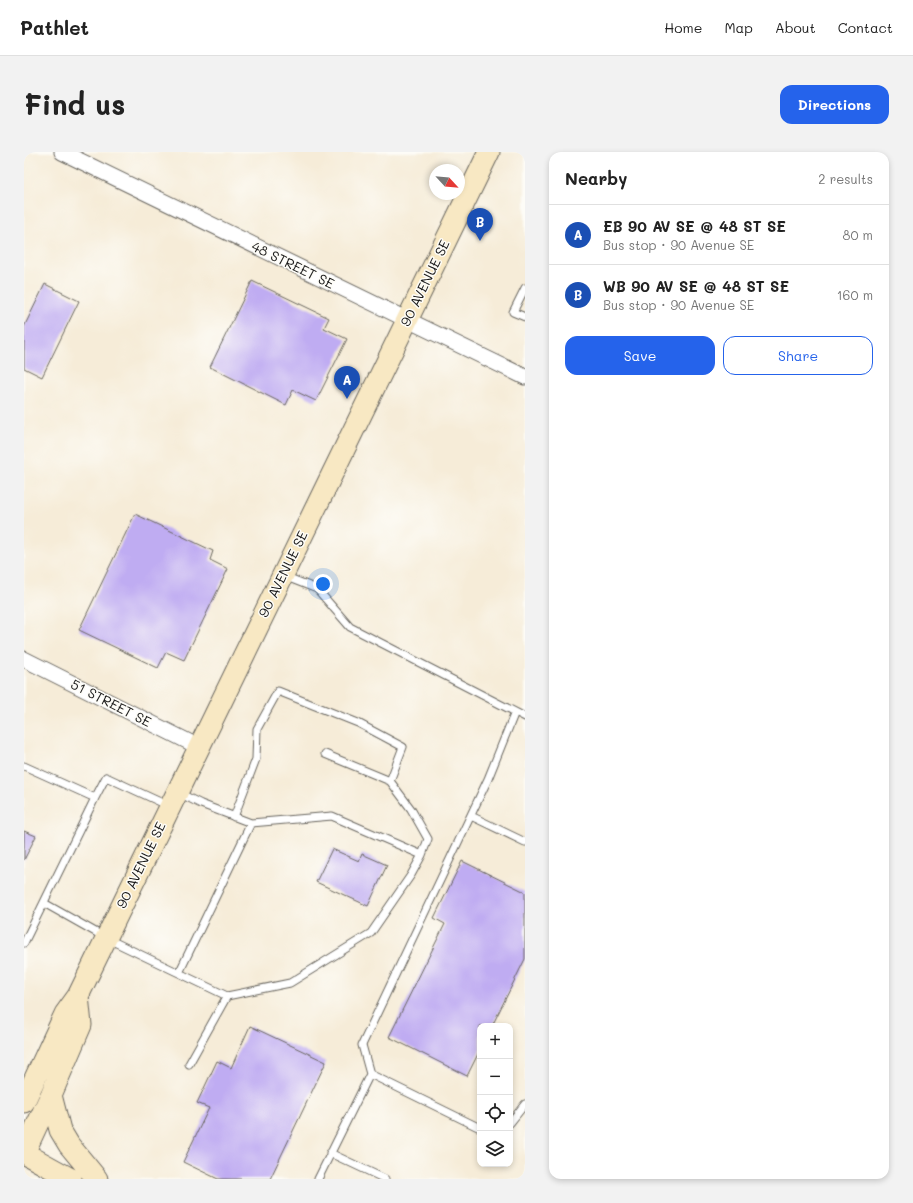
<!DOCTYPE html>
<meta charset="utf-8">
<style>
:root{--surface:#fff;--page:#f2f2f2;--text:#222;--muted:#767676;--line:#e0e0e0;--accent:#2563eb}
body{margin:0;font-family:Mali,sans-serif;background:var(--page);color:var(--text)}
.controls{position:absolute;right:12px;bottom:12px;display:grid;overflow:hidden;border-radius:8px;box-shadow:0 2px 6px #0003}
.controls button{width:36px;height:36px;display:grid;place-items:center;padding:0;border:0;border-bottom:1px solid var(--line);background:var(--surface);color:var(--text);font:20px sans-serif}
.compass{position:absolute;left:405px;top:12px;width:36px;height:36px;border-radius:50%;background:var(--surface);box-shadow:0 2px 6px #0003;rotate:116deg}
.you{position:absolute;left:299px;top:432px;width:14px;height:14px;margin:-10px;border:3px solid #fff;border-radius:50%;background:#1a73e8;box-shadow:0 0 0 6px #1a73e833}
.badge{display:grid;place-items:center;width:26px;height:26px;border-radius:50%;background:var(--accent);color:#fff;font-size:13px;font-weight:700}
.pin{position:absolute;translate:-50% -33px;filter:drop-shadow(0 1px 2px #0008)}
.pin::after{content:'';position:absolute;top:21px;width:14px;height:12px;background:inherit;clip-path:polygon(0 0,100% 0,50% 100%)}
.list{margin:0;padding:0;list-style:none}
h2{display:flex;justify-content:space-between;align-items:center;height:52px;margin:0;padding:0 16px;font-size:17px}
h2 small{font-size:13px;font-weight:400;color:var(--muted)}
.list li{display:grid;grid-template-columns:26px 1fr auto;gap:12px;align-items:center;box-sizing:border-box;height:60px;padding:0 16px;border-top:1px solid var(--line)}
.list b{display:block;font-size:15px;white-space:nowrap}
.list p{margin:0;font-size:13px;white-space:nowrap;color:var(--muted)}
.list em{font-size:13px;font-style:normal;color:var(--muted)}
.actions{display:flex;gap:8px;padding:12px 16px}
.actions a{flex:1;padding:9px 0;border:1px solid var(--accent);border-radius:12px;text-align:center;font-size:14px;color:var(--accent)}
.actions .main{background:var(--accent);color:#fff}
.icon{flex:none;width:22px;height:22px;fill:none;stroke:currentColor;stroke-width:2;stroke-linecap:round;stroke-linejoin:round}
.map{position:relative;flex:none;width:501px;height:1027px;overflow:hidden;border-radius:12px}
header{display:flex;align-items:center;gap:24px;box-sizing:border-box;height:56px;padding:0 20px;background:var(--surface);border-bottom:1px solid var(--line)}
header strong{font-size:19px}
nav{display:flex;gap:22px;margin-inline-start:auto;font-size:14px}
.intro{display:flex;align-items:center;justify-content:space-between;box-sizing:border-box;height:96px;padding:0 24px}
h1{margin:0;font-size:28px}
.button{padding:10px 18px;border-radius:12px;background:var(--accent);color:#fff;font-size:14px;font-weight:700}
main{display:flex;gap:24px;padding:0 24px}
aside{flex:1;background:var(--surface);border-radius:12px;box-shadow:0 2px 6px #0003}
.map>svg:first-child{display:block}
.building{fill:#bfacf2}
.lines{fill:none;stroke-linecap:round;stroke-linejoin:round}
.lane-casing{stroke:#68655e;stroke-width:9}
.street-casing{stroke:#68655e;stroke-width:17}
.secondary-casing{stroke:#68655e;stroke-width:23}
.lane{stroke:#fff;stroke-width:7}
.street{stroke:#fff;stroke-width:15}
.secondary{stroke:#f8e8c3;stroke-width:21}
.labels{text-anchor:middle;stroke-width:3;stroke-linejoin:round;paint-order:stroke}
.street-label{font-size:14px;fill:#1c1c1c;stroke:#fdfcf7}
</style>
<header>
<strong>Pathlet</strong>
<nav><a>Home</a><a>Map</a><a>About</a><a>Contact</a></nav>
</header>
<div class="intro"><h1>Find us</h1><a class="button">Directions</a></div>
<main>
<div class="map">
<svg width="501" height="1027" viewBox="0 0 501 1027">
<rect width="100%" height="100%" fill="#fdfcf7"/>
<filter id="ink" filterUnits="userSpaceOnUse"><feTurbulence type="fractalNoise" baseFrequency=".025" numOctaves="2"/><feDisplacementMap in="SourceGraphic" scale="8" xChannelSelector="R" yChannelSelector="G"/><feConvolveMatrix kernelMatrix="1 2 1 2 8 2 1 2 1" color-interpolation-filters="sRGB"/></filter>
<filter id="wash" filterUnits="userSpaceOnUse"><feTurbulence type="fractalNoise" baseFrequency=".012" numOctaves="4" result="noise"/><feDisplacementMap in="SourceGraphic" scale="16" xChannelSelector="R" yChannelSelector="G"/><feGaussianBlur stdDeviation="0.9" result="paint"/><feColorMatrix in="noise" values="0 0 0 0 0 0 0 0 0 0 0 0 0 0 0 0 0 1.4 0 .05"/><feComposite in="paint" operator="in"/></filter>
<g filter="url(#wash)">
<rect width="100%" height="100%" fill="#f6ecd8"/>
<g id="blocks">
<path class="building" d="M228 129 305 166 300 176 323 187 292 249 269 238 262 253 186 215Z
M21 132 55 149 18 225 0 216V175Z
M111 362 189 399 186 408 204 417 160 508 142 500 134 516 55 478Z
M0 679 12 684 0 708Z
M308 697 335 709 338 702 363 713 344 754 292 730Z
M438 709 501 740V807L468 874H456V898L443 924 365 885 421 772 410 766Z
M226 874 302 910 246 1027H194L159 1010 185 956 173 951 193 909 207 916Z"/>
</g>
</g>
<g filter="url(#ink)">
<use href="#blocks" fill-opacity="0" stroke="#68655e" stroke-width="1"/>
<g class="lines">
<defs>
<path id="lane" d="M501 136 489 160 501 165
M260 424 293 437 326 475 501 565
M0 614 71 646 0 791
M366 629 387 657 404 687 398 703
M155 641 177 652 227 671
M71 646 82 625 145 654
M447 664 501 690
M210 665 232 607 233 577 254 539 334 571 379 595 366 629 301 602
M20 751 82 786 203 844 266 831 347 781 387 723 398 703 308 664 227 671 155 821
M165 912 203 844
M486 971 501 952
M456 976 346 922 338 893 464 627 491 560
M306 1001 361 1027
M294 1027 346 922"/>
<path id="street" d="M38 0 501 225
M0 507 175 595"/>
<path id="secondary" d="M27 943 36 978 45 993 73 1027
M0 950 41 862 54 844 465 0
M0 1001 27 943 57 873 54 844
M0 1001 47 1027"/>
</defs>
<use href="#lane" class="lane-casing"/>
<use href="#street" class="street-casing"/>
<use href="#secondary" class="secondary-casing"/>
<use href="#lane" class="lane"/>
<use href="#street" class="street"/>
<use href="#secondary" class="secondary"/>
</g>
</g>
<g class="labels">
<g class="street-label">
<text transform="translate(269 113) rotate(26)" y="5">48 STREET SE</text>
<text transform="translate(401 131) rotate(-64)" y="5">90 AVENUE SE</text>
<text transform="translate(259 422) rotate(-64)" y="5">90 AVENUE SE</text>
<text transform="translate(87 551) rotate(27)" y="5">51 STREET SE</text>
<text transform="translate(117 713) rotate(-64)" y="5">90 AVENUE SE</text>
</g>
</g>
</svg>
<div class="controls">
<button>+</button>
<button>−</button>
<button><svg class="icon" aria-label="locate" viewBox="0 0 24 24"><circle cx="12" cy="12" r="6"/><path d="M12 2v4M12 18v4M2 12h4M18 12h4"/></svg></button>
<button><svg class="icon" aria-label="layers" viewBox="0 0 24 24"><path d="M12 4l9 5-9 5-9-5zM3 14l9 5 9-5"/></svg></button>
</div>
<svg class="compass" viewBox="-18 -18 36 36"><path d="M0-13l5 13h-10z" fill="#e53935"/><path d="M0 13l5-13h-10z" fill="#767676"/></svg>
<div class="you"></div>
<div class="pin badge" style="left:323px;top:247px;background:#1a4fb4">A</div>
<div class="pin badge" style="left:456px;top:89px;background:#1a4fb4">B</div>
</div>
<aside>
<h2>Nearby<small>2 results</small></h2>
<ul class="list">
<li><span class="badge" style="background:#1a4fb4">A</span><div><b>EB 90 AV SE @ 48 ST SE</b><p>Bus stop · 90 Avenue SE</p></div><em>80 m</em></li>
<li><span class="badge" style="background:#1a4fb4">B</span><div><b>WB 90 AV SE @ 48 ST SE</b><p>Bus stop · 90 Avenue SE</p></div><em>160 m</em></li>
</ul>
<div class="actions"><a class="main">Save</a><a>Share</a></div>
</aside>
</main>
